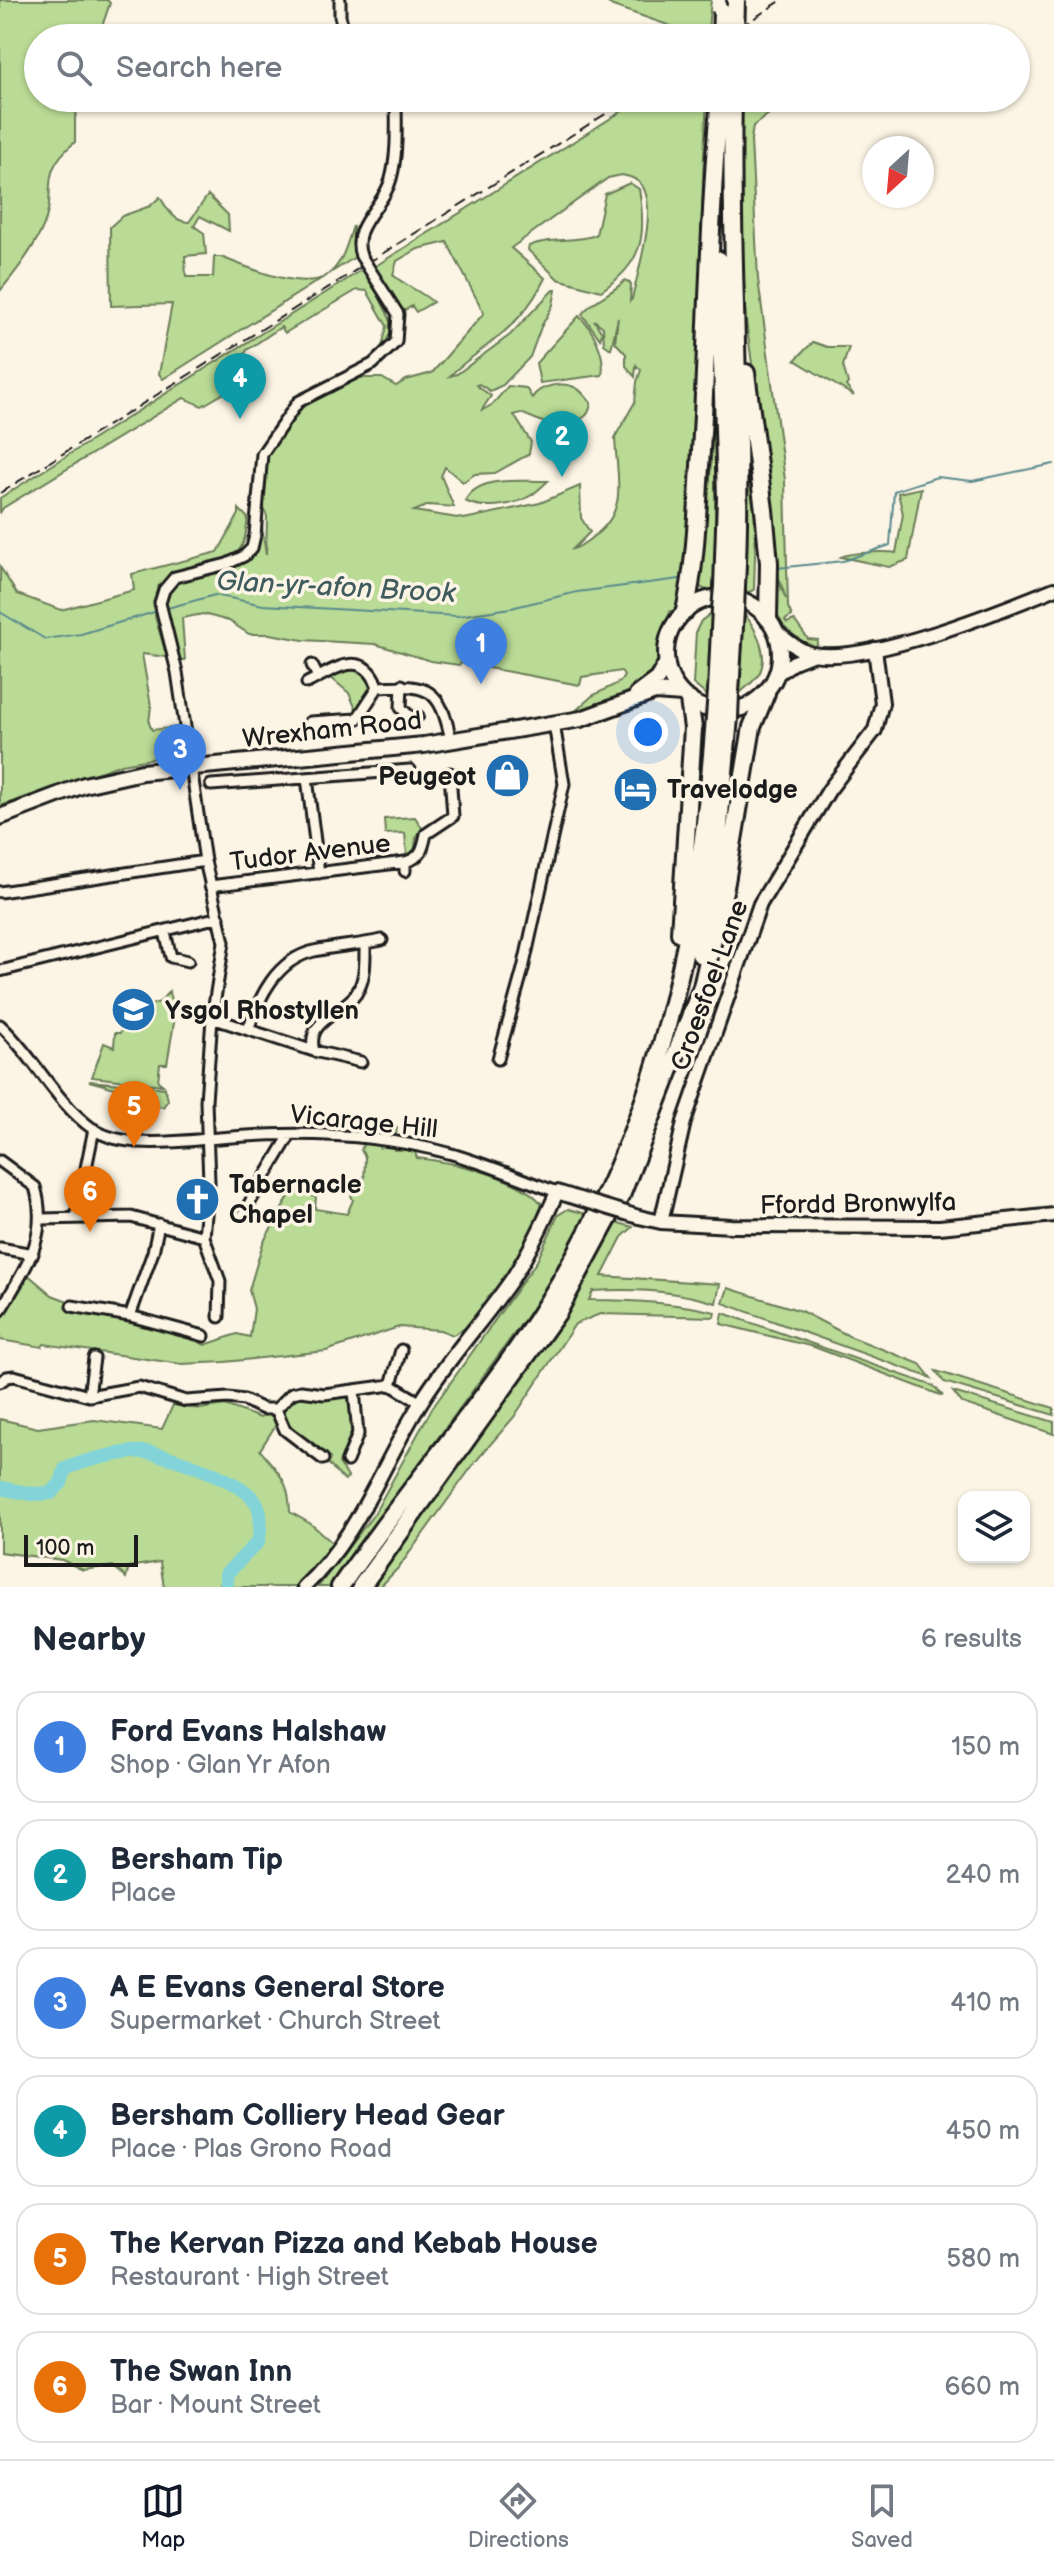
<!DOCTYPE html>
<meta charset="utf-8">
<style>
:root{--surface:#fff;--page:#f6f6f7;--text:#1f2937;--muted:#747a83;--line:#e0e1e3;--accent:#111827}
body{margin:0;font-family:"Balsamiq Sans",sans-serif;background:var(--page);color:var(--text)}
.controls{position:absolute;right:24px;bottom:24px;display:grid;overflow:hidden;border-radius:16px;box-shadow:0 2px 6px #0004}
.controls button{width:72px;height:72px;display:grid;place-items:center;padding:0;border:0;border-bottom:2px solid var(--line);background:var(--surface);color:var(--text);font:40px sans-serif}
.compass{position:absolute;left:862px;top:136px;width:72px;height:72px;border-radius:50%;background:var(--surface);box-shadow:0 2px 6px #0004;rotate:206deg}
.scale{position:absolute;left:24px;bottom:20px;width:114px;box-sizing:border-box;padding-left:8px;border:4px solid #1c1c1c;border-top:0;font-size:22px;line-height:28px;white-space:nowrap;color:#1c1c1c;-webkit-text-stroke:6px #fcf5e5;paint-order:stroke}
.you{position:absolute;left:648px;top:732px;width:28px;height:28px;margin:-20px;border:6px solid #fff;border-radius:50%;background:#1a73e8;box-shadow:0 0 0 12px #1a73e833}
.badge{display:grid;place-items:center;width:52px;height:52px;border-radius:50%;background:var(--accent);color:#fff;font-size:26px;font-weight:700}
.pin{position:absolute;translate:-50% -66px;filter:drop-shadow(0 2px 4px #0008)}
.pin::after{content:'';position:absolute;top:42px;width:28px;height:24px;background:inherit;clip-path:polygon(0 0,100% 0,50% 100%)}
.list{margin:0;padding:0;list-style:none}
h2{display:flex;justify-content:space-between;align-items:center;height:104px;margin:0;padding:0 32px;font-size:34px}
h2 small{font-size:26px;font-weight:400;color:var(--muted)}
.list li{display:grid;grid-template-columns:52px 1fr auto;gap:24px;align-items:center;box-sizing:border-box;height:112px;margin:0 16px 16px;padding:0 16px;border:2px solid var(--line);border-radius:24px}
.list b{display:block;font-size:30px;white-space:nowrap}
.list p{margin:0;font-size:26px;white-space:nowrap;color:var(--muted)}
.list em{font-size:26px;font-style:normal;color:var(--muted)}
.icon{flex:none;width:44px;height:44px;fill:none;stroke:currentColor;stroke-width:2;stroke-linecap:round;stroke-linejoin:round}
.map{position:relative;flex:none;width:1054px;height:1587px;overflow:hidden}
.search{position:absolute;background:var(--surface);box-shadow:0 2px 6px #0004;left:24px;right:24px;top:24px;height:88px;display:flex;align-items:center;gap:20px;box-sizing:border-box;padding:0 28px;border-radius:44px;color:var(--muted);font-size:30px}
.sheet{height:872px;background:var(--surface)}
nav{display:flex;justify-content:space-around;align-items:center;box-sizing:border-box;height:112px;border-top:2px solid var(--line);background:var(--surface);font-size:22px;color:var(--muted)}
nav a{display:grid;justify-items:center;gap:4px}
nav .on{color:var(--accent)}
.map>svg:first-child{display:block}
.green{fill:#b9db95;stroke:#6a7c58;stroke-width:2;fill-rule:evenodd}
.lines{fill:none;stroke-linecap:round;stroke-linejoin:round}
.stream{stroke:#5a8a8d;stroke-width:2}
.river{stroke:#83d4d9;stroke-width:14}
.street-casing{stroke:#1c1c1c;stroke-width:15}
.secondary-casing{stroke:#1c1c1c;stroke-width:18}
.primary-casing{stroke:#1c1c1c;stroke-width:20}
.highway-casing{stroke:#1c1c1c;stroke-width:22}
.street{stroke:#fcf5e5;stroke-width:9}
.secondary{stroke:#fcf5e5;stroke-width:12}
.primary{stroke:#fcf5e5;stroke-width:14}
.highway{stroke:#fcf5e5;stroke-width:16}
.rail{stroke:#1c1c1c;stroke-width:2;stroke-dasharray:12 6;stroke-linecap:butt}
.street-bridge-casing{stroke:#1c1c1c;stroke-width:15;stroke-linecap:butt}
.secondary-bridge-casing{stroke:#1c1c1c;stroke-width:18;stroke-linecap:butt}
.highway-bridge-casing{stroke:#1c1c1c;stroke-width:22;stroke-linecap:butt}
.street-bridge{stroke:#fcf5e5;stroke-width:9}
.secondary-bridge{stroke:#fcf5e5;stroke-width:12}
.highway-bridge{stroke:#fcf5e5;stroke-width:16}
.labels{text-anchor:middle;stroke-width:7;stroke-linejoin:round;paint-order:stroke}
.street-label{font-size:26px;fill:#1c1c1c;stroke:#fcf5e5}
.poi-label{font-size:26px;font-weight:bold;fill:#1c1c1c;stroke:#fcf5e5;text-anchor:start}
.water-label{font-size:28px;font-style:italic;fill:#405c5e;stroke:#fcf5e5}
</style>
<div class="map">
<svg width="1054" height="1587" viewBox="0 0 1054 1587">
<rect width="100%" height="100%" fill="#fcf5e5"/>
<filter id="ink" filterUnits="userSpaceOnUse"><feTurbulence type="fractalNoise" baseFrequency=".0125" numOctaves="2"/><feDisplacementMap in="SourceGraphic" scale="16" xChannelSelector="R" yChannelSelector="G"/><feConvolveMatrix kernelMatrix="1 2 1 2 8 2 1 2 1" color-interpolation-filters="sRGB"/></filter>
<g filter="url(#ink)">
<path class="green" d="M0 0H107L110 3 98 38H38V98H80L75 118V142C35 175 59 190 43 227 33 250 16 272 0 291Z
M603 0H711L707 38H692L694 34 613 6Z
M643 98H707L703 175 696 465 681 599 674 611H670C665 630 664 656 655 673 641 698 598 710 572 714L592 696 620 682 624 676 621 671 582 677 580 685 461 663 459 665 431 661 375 644 303 640 270 634H249L229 621 203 614 182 618 185 660 178 659 156 603 155 617 167 657 142 654 151 706 149 723 152 730 177 727 178 747 173 755 122 764 0 806V567L17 594 61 610 134 590 132 574 218 552 239 514V509L248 518C245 537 246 551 226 559L225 567C255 557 257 550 261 520L266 555 267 517 262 502 266 455 300 404 349 378H382L396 386 406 380 432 373 484 313 447 242 418 249 397 261 393 275C406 286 420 291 433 302L416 312 412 306 402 312 374 267ZM622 175C631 177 638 179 643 187 657 211 638 271 632 299L630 301 631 284 625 280C613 294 594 298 582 314L600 339 602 333 594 320 603 327 604 344 611 349 618 318 615 342 626 354V366L635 377 636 365 641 370 637 382 635 402 615 437C616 475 630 510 594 536 587 541 581 547 573 549L590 532 581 518 580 486 540 503 464 519 414 511 429 505 454 507 441 476 445 467 463 482 475 474 495 473 529 454 531 442 514 415 521 413 552 426 566 429C578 416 588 423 591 403 587 398 582 391 576 388 564 381 539 385 532 398L526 388 508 386 493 404 481 411 491 396 476 385 479 384 490 391 503 385 530 357 541 327 553 305 556 290H553L510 335 457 374 450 376C460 365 473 357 484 348 512 327 530 309 545 278L511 248 608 178Z
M742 98H790L753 126 751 140 758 279 785 480 788 607 792 616 785 620 787 623 794 620 808 639 818 640 816 647H801L786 636 785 628 772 608 776 575 786 599 778 575 773 571 774 520 746 321 739 179Z
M630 183 639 189C647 237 643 263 601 291L558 279 528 250 529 246C550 237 573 243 596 235L605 194Z
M208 195 228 215 229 231 200 216 194 226 204 233 206 254 185 256 186 277H213L214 257H221C246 267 302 291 326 276 343 265 347 243 353 226V248L357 256 163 379 159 374 172 304 111 306 110 227 122 216 150 206 160 197C167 209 174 222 189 222Z
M365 268 390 319V334L381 351 387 326 367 291 357 290 285 333 281 327 247 350 232 378 236 386 202 406 184 398 3 508 0 513V498Z
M579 316C593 329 606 355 602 375L540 383 536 363Z
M813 342 827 347H849L843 366 848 383 846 386 854 396 795 360Z
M715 378V589L706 590 696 585 710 480Z
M743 435 756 522 754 590 745 593 743 582Z
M548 481C542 486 535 494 528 497 512 506 482 510 465 501 479 474 522 482 548 481Z
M921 488 908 560 889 567 841 557C851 552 886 551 896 553L903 514 898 493Z
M714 611 711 699 693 684 696 631 701 621Z
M744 613C755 628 770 654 759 674 755 681 746 687 740 693Z
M349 668 365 671 374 688 361 712 355 707 349 693 329 676Z
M415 817 422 828 416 838 414 856H407L405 833 385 834 384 819Z
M169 991 175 1017 167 1064H160L158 1081 163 1085 92 1077 104 1043 114 1047 115 1033H120L126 1018 133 1011 141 1012 144 1007 160 1002Z
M89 1081 165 1088 168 1100 163 1107 131 1102 129 1092Z
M388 1122 397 1127 394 1150 414 1149 417 1158C452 1162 519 1176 542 1204L526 1245 497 1288 494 1297 481 1306 484 1309 475 1322 453 1335 440 1330 399 1327 326 1351 225 1362 181 1364 44 1344 42 1347 0 1340V1316L26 1273 52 1295 68 1301V1306L189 1333 202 1339 201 1343 205 1345 237 1334 250 1337 254 1309 249 1290 263 1243 292 1191 316 1197 315 1209 347 1214 353 1200 351 1195 364 1184 365 1157 361 1150 365 1140 376 1143 379 1147 380 1128Z
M568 1209 587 1214 540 1298 363 1541 333 1587H318L374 1514 431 1410 537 1261 558 1215Z
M615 1222 633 1227 622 1237 602 1276 720 1284 716 1303C677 1291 634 1288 593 1291L589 1300C631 1300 674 1302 715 1312L714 1317 600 1314 575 1324 514 1417 476 1461 399 1567 380 1587H368Z
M728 1288 801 1311 849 1336 920 1364 931 1378 723 1303Z
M723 1313 934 1386 943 1396 814 1347 721 1324Z
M936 1371 1054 1408V1415L944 1382Z
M953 1392 1054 1422V1434L962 1403Z
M350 1395 353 1427 339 1463 348 1477 345 1480C330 1470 325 1456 312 1445L311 1441 308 1440 306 1442 287 1429 281 1410 300 1396 330 1399Z
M173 1405 200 1409 225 1405 260 1418 266 1414 271 1415 277 1423 260 1450C279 1474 289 1479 290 1512L311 1524 335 1545 309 1577 296 1587H224L223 1582 219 1585 223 1587H164L160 1562 129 1567 126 1578 113 1566 83 1570 62 1560 0 1552V1419L38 1428 94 1420 162 1429Z"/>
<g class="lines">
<path class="stream" d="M777 568 843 561 890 545 894 491 937 477 972 481 1054 464
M164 609 215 595 263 605 458 616 511 608 577 592 680 579
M0 612 45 639 81 634 158 611"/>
<path class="river" d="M0 1488 32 1494 51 1493 61 1483 65 1469C82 1461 126 1450 145 1452 170 1455 245 1481 257 1504 262 1514 261 1531 258 1542L226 1574 227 1587"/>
<defs>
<path id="street" d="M340 0V16L346 38
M361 256C350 225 384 207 391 179 398 153 396 124 396 98
M312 665 318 677
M307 683C335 669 363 647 378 687
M402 685 401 708 413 719 418 716
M310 722 357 719 378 687C429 684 440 688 451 740
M307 778 319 873
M211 785 410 770
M405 862C421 858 423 849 426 834L453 816 450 773
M210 886 405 862V871
M0 892 205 861
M165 932 171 957 188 961
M0 971 219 917
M212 1018 314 1051 361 1062
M0 1025C34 1056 55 1102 93 1129 124 1150 183 1141 219 1138 295 1131 374 1133 448 1153 485 1163 521 1179 557 1192
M248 1030C259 997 276 960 314 951 336 946 360 945 382 940
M314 1051C305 1021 341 1014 356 994 366 979 365 961 365 944
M498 1059 523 969 564 784 554 724
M0 1161 35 1187C50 1237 24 1270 0 1311
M243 1214 290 1135
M76 1217 94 1129
M41 1219 131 1217 204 1237
M0 1248 33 1254
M72 1306 130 1316 204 1336
M130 1316 153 1252 159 1224
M219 1317 220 1281 204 1237 209 1182 206 1101 212 1018 224 942 205 861 177 672 160 603 164 590 175 577 227 564 244 556 252 548 255 535 262 454 298 402 373 364 396 342 398 314 368 267
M0 1382 7 1377 14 1376 89 1396 139 1387 186 1401 228 1398 244 1400 263 1409H276L292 1393 301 1391 324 1394 391 1385 421 1403
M391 1385 401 1350
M89 1396 94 1358
M276 1409 285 1430 323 1459
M347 1461 358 1434 354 1390"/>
<path id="secondary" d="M777 632C787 641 799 651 813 654 869 664 1000 611 1054 589
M777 674 794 662 814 654
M639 1217 661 1222 731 1226 940 1227 1054 1215
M661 1222 684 1122 760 904 829 790 875 730 882 703 875 649
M304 1587C359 1536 382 1464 421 1402 448 1358 483 1321 512 1279 530 1251 544 1222 557 1192L589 1202"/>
<path id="primary" d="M666 654a57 57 0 1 1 114 0a57 57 0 1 1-114 0Z
M637 694 657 679 666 664
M0 817 84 785 142 772 424 745 581 719 655 692 682 694"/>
<path id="highway" d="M733 98C729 261 744 424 736 587
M718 129 719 98
M719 260 726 498 723 587
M746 373 764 510 769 563 768 618
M685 611C696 563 697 514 700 466 708 350 708 234 718 119
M717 691 721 609
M730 692 735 610
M680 933 693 728 689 700
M700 954 718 836 729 718
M340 1587C398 1502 466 1424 524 1339 655 1146 699 946 715 717
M361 1587 558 1312 622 1193 702 987 726 882 752 727 766 693"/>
</defs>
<use href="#street" class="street-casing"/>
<use href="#secondary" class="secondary-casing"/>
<use href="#primary" class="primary-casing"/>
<use href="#highway" class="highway-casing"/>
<use href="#street" class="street"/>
<use href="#secondary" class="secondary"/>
<use href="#primary" class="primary"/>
<use href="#highway" class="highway"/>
<path class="rail" d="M724 38 782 0
M0 493 631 98"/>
<defs>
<path id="street-bridge" d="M361 256 368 267"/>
<path id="secondary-bridge" d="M589 1202 639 1217"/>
<path id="highway-bridge" d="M721 38 722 12
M735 38 736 0
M721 609 723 587
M735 610 736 587
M715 717 717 691
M729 718 730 692"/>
</defs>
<use href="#street-bridge" class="street-bridge-casing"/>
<use href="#secondary-bridge" class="secondary-bridge-casing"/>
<use href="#highway-bridge" class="highway-bridge-casing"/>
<use href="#street-bridge" class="street-bridge"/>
<use href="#secondary-bridge" class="secondary-bridge"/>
<use href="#highway-bridge" class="highway-bridge"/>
</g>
</g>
<defs>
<symbol id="shop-disc" viewBox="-11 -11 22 22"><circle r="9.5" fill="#1f6fb2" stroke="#fcf5e5"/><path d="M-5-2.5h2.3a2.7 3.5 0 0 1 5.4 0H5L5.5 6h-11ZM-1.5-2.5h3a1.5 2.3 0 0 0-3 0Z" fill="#fff"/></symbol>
<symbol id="hotel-disc" viewBox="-11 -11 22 22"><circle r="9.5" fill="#1f6fb2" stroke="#fcf5e5"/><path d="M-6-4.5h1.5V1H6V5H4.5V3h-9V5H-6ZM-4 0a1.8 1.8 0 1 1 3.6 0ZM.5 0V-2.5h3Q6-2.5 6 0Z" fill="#fff"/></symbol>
<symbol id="school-disc" viewBox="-11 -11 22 22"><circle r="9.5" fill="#1f6fb2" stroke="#fcf5e5"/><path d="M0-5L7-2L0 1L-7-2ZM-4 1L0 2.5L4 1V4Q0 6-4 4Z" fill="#fff"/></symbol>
<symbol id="church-disc" viewBox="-11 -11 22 22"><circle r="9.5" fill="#1f6fb2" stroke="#fcf5e5"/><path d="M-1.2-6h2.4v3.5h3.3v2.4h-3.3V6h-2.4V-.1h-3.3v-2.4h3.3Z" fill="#fff"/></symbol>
</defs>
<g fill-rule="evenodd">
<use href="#shop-disc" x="482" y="750" width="51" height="51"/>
<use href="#hotel-disc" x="610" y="764" width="51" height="51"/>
<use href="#school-disc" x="108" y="984" width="51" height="51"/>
<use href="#church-disc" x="172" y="1174" width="51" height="51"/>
</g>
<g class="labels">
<g class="street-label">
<text transform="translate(332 729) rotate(-6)" y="9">Wrexham Road</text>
<text transform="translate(310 852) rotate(-7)" y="9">Tudor Avenue</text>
<text transform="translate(709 985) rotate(-70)" y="9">Croesfoel Lane</text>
<text transform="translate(364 1121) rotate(6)" y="9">Vicarage Hill</text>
<text transform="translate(858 1203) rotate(-1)" y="9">Ffordd Bronwylfa</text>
</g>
<g class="poi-label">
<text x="476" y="785" text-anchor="end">Peugeot</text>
<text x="667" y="798">Travelodge</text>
<text x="165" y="1019">Ysgol Rhostyllen</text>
<text x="229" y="1193">Tabernacle<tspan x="229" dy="30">Chapel</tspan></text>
</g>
<g class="water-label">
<text transform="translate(336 586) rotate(3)" y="10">Glan-yr-afon Brook</text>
</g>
</g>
</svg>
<div class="controls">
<button><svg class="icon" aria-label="layers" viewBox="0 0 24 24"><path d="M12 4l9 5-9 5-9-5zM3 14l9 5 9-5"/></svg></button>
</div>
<svg class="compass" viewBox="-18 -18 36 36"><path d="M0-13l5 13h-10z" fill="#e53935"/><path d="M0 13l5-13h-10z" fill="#747a83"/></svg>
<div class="scale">100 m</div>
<div class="you"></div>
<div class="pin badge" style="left:481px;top:684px;background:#3f7fe0">1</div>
<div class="pin badge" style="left:562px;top:477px;background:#0f9aa8">2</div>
<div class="pin badge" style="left:180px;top:790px;background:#3f7fe0">3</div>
<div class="pin badge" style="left:240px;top:419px;background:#0f9aa8">4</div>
<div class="pin badge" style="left:134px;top:1147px;background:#e8710a">5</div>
<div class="pin badge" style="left:90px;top:1232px;background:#e8710a">6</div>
<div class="search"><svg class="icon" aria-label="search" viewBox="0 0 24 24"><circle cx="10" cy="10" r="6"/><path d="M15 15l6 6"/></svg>Search here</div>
</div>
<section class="sheet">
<h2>Nearby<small>6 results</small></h2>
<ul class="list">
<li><span class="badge" style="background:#3f7fe0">1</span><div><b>Ford Evans Halshaw</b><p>Shop · Glan Yr Afon</p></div><em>150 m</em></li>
<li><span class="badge" style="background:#0f9aa8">2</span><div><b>Bersham Tip</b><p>Place</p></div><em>240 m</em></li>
<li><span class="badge" style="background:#3f7fe0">3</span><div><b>A E Evans General Store</b><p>Supermarket · Church Street</p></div><em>410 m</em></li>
<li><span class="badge" style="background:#0f9aa8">4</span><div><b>Bersham Colliery Head Gear</b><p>Place · Plas Grono Road</p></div><em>450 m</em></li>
<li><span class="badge" style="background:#e8710a">5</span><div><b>The Kervan Pizza and Kebab House</b><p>Restaurant · High Street</p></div><em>580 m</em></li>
<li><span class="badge" style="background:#e8710a">6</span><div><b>The Swan Inn</b><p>Bar · Mount Street</p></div><em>660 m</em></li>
</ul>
</section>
<nav>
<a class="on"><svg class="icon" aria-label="map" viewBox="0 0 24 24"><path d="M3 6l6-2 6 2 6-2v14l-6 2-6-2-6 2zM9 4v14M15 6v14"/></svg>Map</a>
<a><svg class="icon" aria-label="directions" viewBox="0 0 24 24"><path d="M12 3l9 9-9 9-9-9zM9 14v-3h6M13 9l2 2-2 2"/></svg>Directions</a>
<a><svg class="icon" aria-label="saved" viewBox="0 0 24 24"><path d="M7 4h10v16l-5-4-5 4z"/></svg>Saved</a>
</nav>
